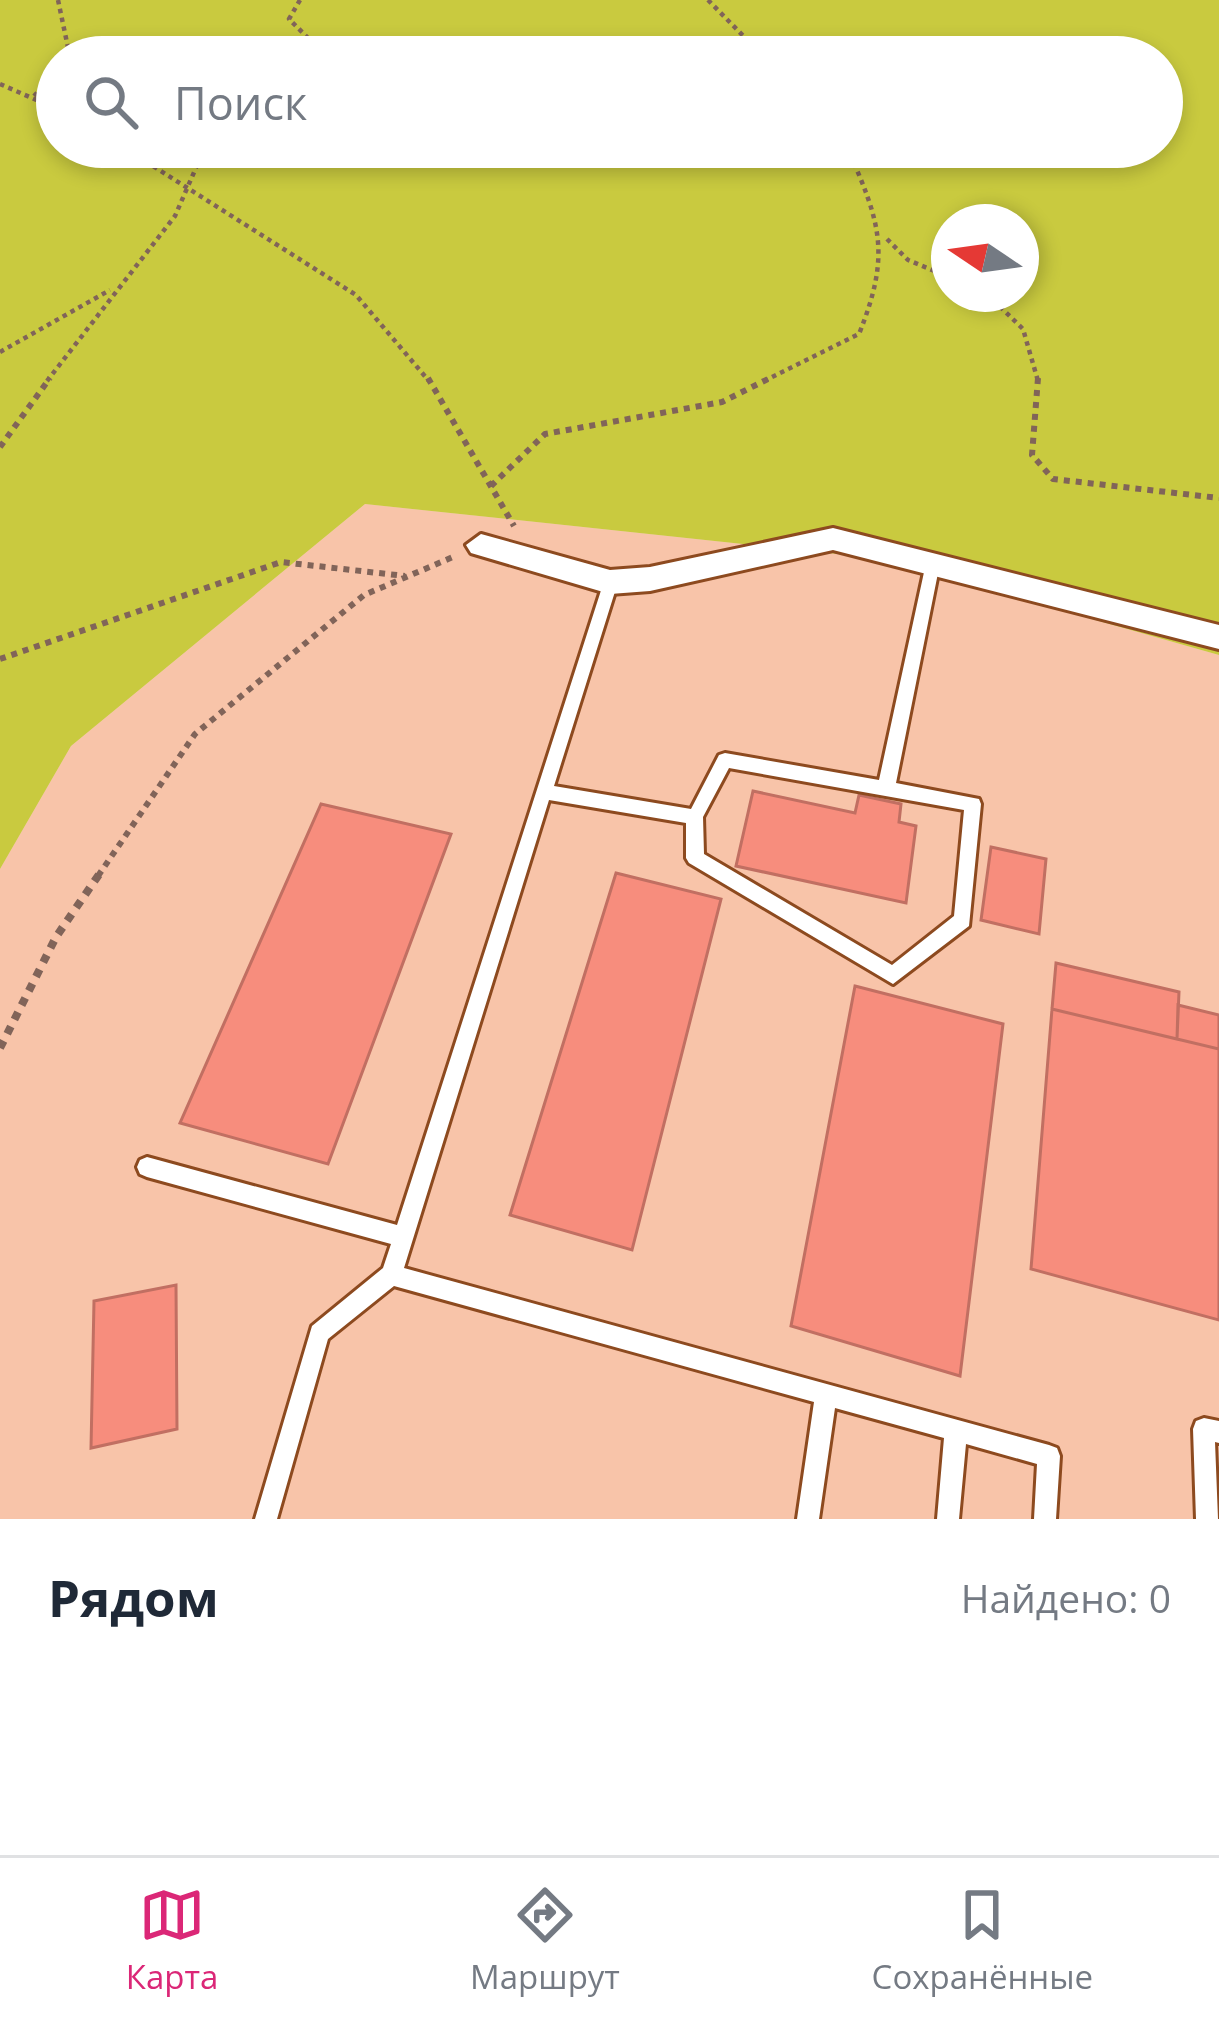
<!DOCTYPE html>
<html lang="ru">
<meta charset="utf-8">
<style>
:root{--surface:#fff;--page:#f6f6f7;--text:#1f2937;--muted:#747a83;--line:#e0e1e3;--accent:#db2777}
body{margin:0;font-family:"Open Sans",sans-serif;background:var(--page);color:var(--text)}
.compass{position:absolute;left:931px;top:204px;width:108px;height:108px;border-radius:50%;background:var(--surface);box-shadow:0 6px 18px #0003;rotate:283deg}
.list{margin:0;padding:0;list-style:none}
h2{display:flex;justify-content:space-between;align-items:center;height:156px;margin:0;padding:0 48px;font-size:51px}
h2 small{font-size:39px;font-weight:400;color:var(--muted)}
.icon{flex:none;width:66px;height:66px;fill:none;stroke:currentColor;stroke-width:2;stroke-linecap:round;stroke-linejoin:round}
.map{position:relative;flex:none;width:1219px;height:1519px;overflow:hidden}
.search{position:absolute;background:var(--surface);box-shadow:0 6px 18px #0003;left:36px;right:36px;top:36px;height:132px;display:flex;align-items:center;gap:30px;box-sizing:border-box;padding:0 42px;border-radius:66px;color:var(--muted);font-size:45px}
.sheet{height:336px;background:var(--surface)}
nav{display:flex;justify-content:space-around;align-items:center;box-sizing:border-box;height:168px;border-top:3px solid var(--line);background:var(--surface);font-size:33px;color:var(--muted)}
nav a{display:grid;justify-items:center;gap:6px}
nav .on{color:var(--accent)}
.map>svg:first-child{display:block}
.built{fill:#f8c4a9}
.green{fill:#c9ca3f;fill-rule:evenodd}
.building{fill:#f78d7d;stroke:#c16f62;stroke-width:3}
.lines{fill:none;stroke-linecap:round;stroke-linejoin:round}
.lane-casing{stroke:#8d4a1f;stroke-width:6}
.street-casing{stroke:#8d4a1f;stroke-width:6}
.path-far2{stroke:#816459;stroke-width:4.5;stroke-dasharray:4.5 4.5;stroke-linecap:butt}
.path-far1{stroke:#816459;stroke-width:6;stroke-dasharray:6 6;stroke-linecap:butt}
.path{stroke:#816459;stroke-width:8;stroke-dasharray:8 8;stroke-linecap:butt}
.lane{fill:#fff;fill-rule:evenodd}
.street{fill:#fff;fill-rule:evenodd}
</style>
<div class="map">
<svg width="1219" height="1519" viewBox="0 0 1219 1519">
<rect width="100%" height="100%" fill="#f4d4c3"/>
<path class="built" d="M365 504 876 558 1219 655V1519H0V869L71 746Z"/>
<path class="green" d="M0 0H1219V655L876 558 365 504 71 746 0 869ZM57 57H1162V147H57ZM949 222H1021V294H949Z"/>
<path class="building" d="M753 791 855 813 859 795 901 804 899 822 916 826 906 903 736 866Z
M321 804 451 834 328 1164 180 1123Z
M991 847 1046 859 1039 934 981 920Z
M616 873 721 899 632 1250 510 1215Z
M1056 963 1179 992 1177 1039 1052 1009Z
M855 986 1003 1024 960 1376 791 1326Z
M1178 1005 1219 1015V1049L1177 1039Z
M1052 1009 1219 1049V1320L1031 1269Z
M176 1285 177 1429 91 1448 94 1301Z"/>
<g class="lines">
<defs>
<path id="lane" d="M933 557 940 563 896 783 979 799 981 804 969 926 893 984 689 863 686 858V823L549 800 404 1268 1049 1445 1057 1448 1060 1456 1056 1519H1034L1037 1464 966 1444 959 1519H937L944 1438 835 1408 819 1519H797L814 1402 394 1286 328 1339 277 1519H255L312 1326 383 1268 391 1244 147 1177 140 1174 137 1167 140 1160 147 1157 397 1225 605 578 610 576 618 582 554 786 691 809 719 755 725 753 879 780 926 563ZM729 768 964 810 954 916 892 965 704 854 703 817Z
M1204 1418 1219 1421V1443L1215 1442 1218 1519H1196L1193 1429 1196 1421Z"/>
<path id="street" d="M833 528 1219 625V649L833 550 650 591 610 594 471 553 466 545 481 534 610 570 650 567Z"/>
</defs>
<use href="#lane" class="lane-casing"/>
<use href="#street" class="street-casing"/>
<path class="path-far2" d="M58 0 70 57
M300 0 289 19 315 45 309 57
M708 0 764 57
M0 84 57 109
M34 96 57 71
M123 147 356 295 429 381
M887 239 908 260 949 277
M987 294 1023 329 1038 381
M0 352 110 290
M47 381 175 216 205 147
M764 381 859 334C891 254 881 224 847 147"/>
<path class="path-far1" d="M428 378 514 526
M1038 378 1032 455 1053 479 1219 498
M0 447 50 378
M491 486 545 434 722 402 770 378
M0 659 281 562 405 576
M98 876 195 734 364 595 453 557"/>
<path class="path" d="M0 1048 56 937 100 873"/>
<use href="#lane" class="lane"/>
<use href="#street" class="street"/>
</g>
</svg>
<svg class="compass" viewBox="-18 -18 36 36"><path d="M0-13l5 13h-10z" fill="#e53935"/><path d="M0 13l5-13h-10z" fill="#747a83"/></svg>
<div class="search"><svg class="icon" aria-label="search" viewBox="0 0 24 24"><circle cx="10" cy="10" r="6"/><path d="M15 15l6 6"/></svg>Поиск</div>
</div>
<section class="sheet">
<h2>Рядом<small>Найдено: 0</small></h2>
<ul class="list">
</ul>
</section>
<nav>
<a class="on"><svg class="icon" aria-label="map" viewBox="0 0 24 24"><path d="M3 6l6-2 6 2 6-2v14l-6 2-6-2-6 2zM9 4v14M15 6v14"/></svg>Карта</a>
<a><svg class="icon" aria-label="directions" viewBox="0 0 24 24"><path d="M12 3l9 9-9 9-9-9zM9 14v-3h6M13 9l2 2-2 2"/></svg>Маршрут</a>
<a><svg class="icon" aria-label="saved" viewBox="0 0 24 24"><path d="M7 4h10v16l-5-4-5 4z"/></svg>Сохранённые</a>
</nav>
